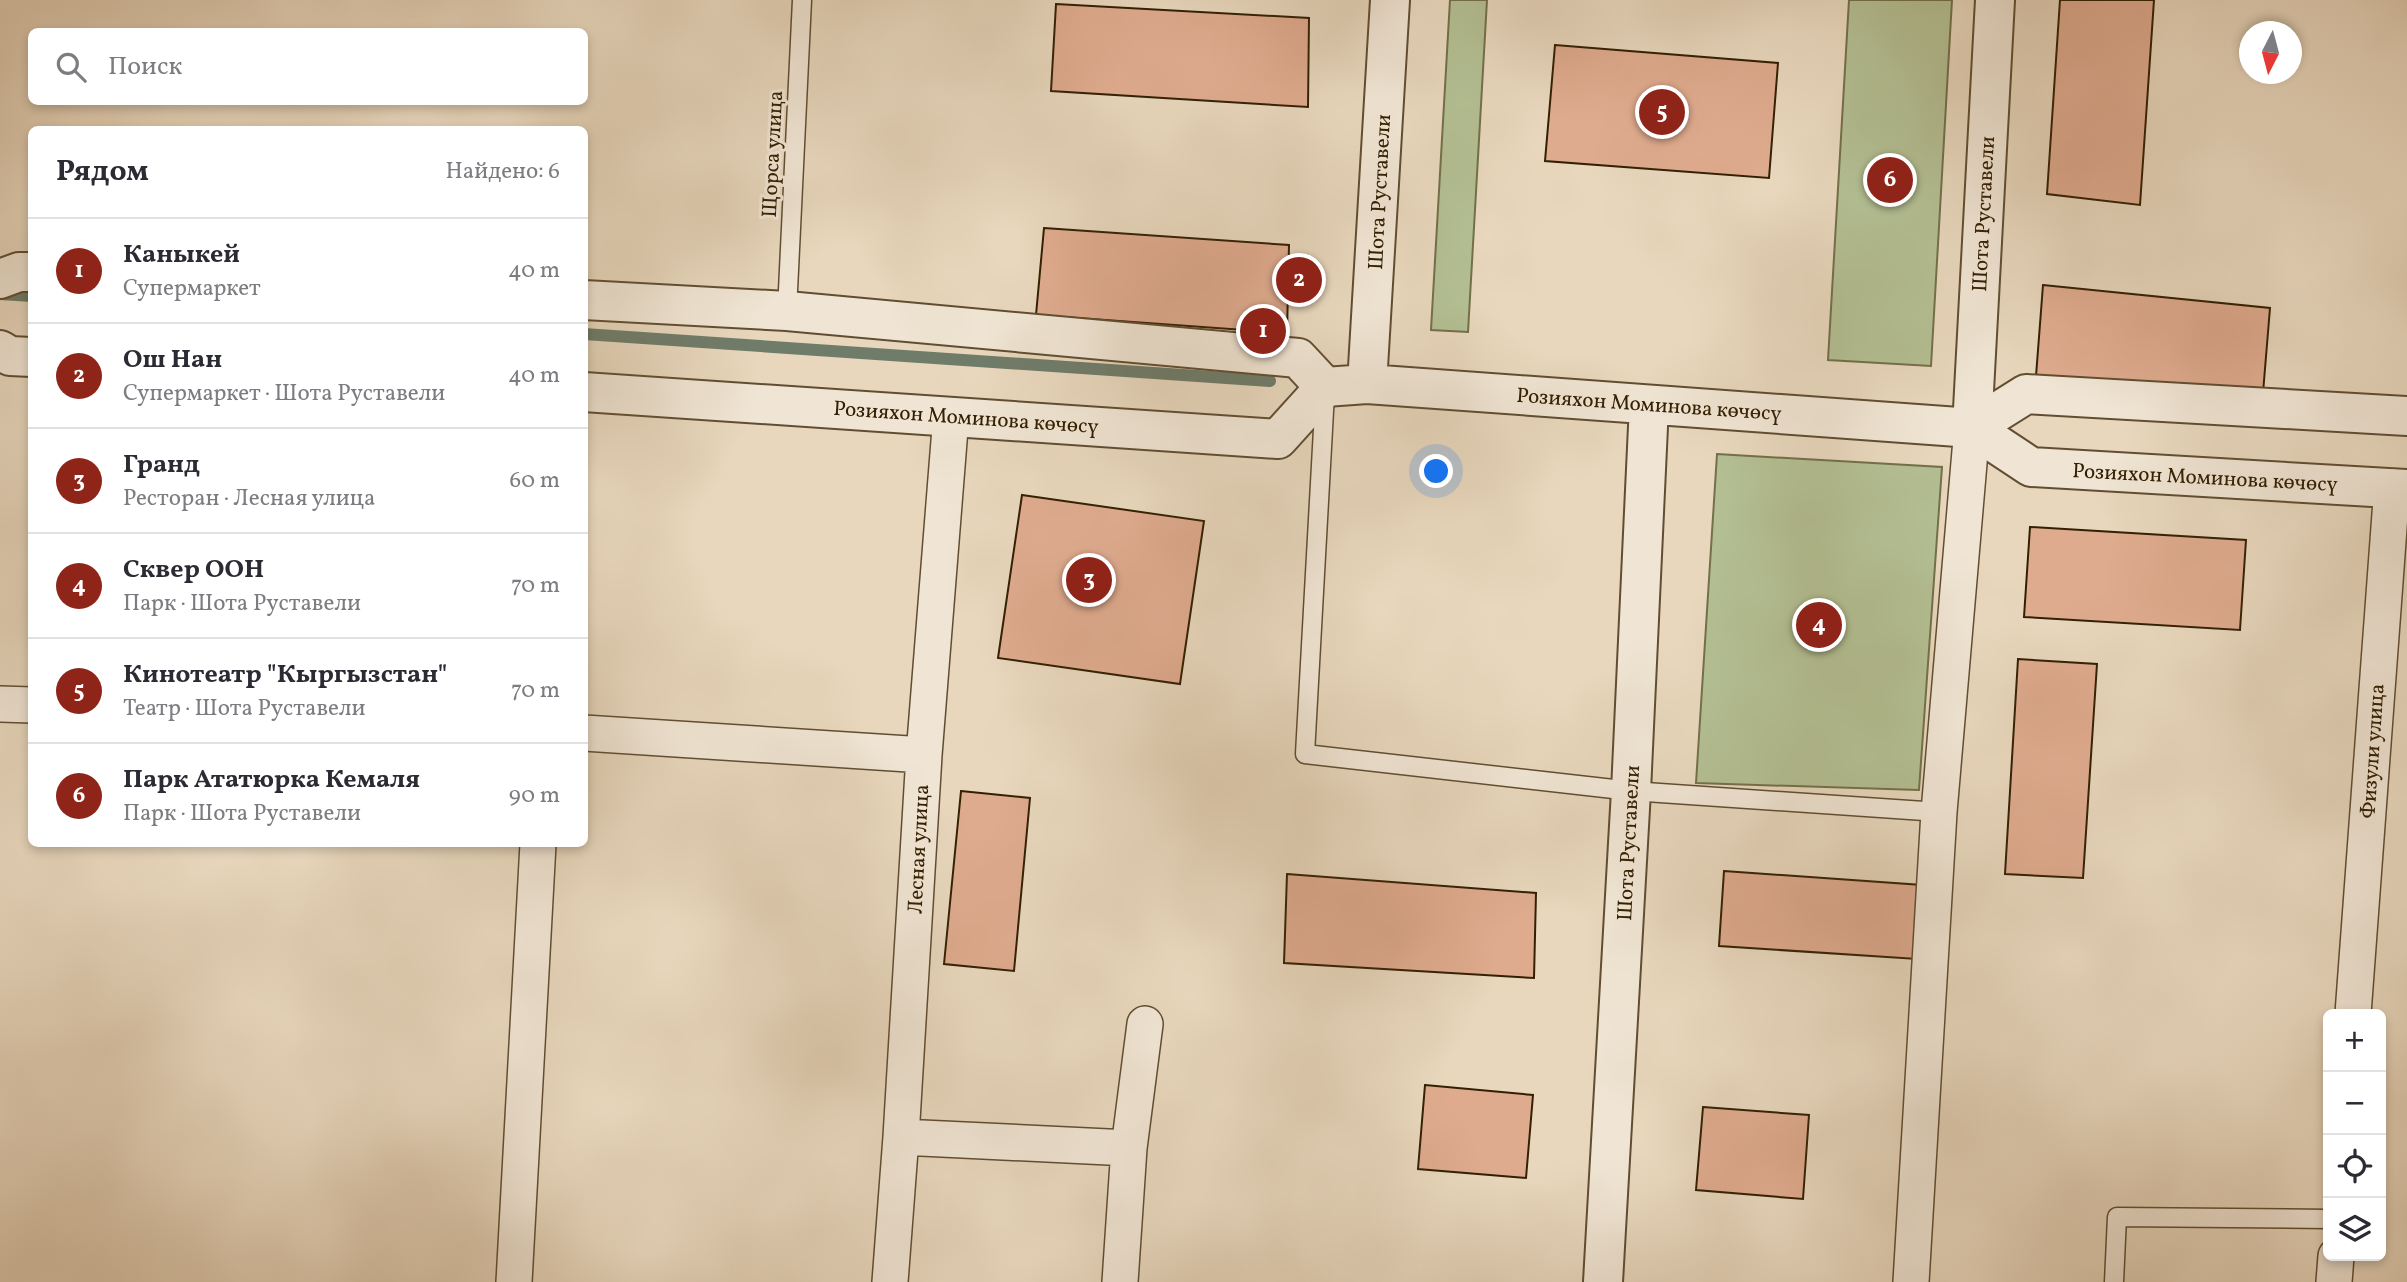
<!DOCTYPE html>
<html lang="ru">
<meta charset="utf-8">
<style>
:root{--surface:#fff;--page:#f7f7f7;--text:#2b2b33;--muted:#7c7c81;--line:#e1e1e2;--accent:#8f2418}
body{margin:0;font-family:Vollkorn,serif;background:var(--page);color:var(--text)}
.controls{position:absolute;right:21px;bottom:21px;display:grid;overflow:hidden;border-radius:10px;box-shadow:0 4px 10px #0003}
.controls button{width:63px;height:63px;display:grid;place-items:center;padding:0;border:0;border-bottom:2px solid var(--line);background:var(--surface);color:var(--text);font:35px sans-serif}
.compass{position:absolute;left:2239px;top:21px;width:63px;height:63px;border-radius:50%;background:var(--surface);box-shadow:0 4px 10px #0003;rotate:186deg}
.you{position:absolute;left:1437px;top:472px;width:24px;height:24px;margin:-18px;border:5px solid #fff;border-radius:50%;background:#1a73e8;box-shadow:0 0 0 10px #1a73e833}
.badge{display:grid;place-items:center;width:46px;height:46px;border-radius:50%;background:var(--accent);color:#fff;font-size:23px;font-weight:700}
.pin{position:absolute;translate:-50% -50%;border:4px solid #fff;box-shadow:0 2px 7px #0006}
.list{margin:0;padding:0;list-style:none}
h2{display:flex;justify-content:space-between;align-items:center;height:91px;margin:0;padding:0 28px;font-size:30px}
h2 small{font-size:23px;font-weight:400;color:var(--muted)}
.list li{display:grid;grid-template-columns:46px 1fr auto;gap:21px;align-items:center;box-sizing:border-box;height:105px;padding:0 28px;border-top:2px solid var(--line)}
.list b{display:block;font-size:26px;white-space:nowrap}
.list p{margin:0;font-size:23px;white-space:nowrap;color:var(--muted)}
.list em{font-size:23px;font-style:normal;color:var(--muted)}
.icon{flex:none;width:38px;height:38px;fill:none;stroke:currentColor;stroke-width:2;stroke-linecap:round;stroke-linejoin:round}
.map{position:relative;flex:none;width:2407px;height:1282px;overflow:hidden}
.search{position:absolute;background:var(--surface);box-shadow:0 4px 10px #0003;left:28px;top:28px;width:560px;height:77px;display:flex;align-items:center;gap:18px;box-sizing:border-box;padding:0 24px;border-radius:10px;color:var(--muted);font-size:26px}
.panel{position:absolute;background:var(--surface);box-shadow:0 4px 10px #0003;left:28px;top:126px;width:560px;height:721px;border-radius:10px}
.map>svg:first-child{display:block}
.green{fill:#b3bf93;stroke:#73704a;stroke-width:2}
.lines{fill:none;stroke-linecap:round;stroke-linejoin:round}
.stream{stroke:#6f7c6a;stroke-width:12}
.building{fill:#dfab8f;stroke:#332002;stroke-width:2}
.service-casing{stroke:#604e31;stroke-width:21}
.minor-casing{stroke:#604e31;stroke-width:38}
.tertiary-casing{stroke:#604e31;stroke-width:42}
.service{stroke:#f0e5d4;stroke-width:18}
.minor{stroke:#f0e5d4;stroke-width:35}
.tertiary{stroke:#f0e5d4;stroke-width:38}
.labels{text-anchor:middle;stroke-width:6;stroke-linejoin:round;paint-order:stroke}
.street-label{font-size:21px;fill:#332002;stroke:#f0e5d4}
</style>
<div class="map">
<svg width="2407" height="1282" viewBox="0 0 2407 1282">
<rect width="100%" height="100%" fill="#e8d7bd"/>
<filter id="stains"><feTurbulence type="fractalNoise" baseFrequency=".00286" numOctaves="4"/><feColorMatrix values="0 0 0 0 .2 0 0 0 0 .09 0 0 0 0 .02 0 0 0 .5 -.17"/></filter>
<radialGradient id="worn" r=".72"><stop offset=".6" stop-color="#630" stop-opacity="0"/><stop offset="1" stop-color="#630" stop-opacity=".3"/></radialGradient>
<path class="green" d="M1450 0H1487L1468 332 1431 330Z
M1849 0H1952L1931 366 1828 360Z
M1717 454 1942 467 1919 790 1696 783Z"/>
<g class="lines">
<path class="stream" d="M0 294 32 296
M584 334 1270 381"/>
</g>
<path class="building" d="M2060 0H2154L2140 205 2047 194Z
M1056 4 1309 18 1308 107 1051 91Z
M1555 45 1778 63 1769 178 1545 161Z
M1044 228 1289 245 1287 333 1036 315Z
M2043 285 2270 308 2263 393 2036 376Z
M1022 495 1204 521 1180 684 998 658Z
M2030 527 2246 540 2240 630 2024 617Z
M2018 659 2097 664 2083 878 2005 874Z
M961 791 1030 798 1014 971 944 964Z
M1724 871 1922 885 1917 959 1719 946Z
M1287 874 1536 893 1534 978 1284 963Z
M1425 1085 1533 1095 1526 1178 1418 1169Z
M1703 1107 1809 1115 1803 1199 1696 1190Z"/>
<g class="lines">
<defs>
<path id="service" d="M787 311 802 0
M1325 393 1305 754 1631 791 1939 812
M2114 1282 2117 1217 2328 1219"/>
<path id="minor" d="M0 704 32 705
M584 733 924 755
M2353 1014 2392 487
M901 1137 1129 1148
M514 1282 538 844
M890 1282 901 1137 924 755 951 416
M1120 1282 1129 1148 1145 1024
M1911 1282 1939 812 1972 428
M2334 1282 2336 1256"/>
<path id="tertiary" d="M0 279 19 272H32
M584 300 787 311 1298 358 1325 387
M0 350 10 356 32 357
M1367 384 1390 0
M584 392 1278 439 1325 387 1367 384 1972 428 2031 467 2407 489
M1972 428 2026 394 2407 416
M1972 428 1995 0
M1603 1282 1631 791 1649 405"/>
</defs>
<use href="#service" class="service-casing"/>
<use href="#minor" class="minor-casing"/>
<use href="#tertiary" class="tertiary-casing"/>
<use href="#service" class="service"/>
<use href="#minor" class="minor"/>
<use href="#tertiary" class="tertiary"/>
</g>
<g class="labels">
<g class="street-label">
<text transform="translate(772 154) rotate(-87)" y="7">Щорса улица</text>
<text transform="translate(1379 192) rotate(-87)" y="7">Шота Руставели</text>
<text transform="translate(1983 214) rotate(-87)" y="7">Шота Руставели</text>
<text transform="translate(1649 404) rotate(4)" y="7">Розияхон Моминова көчөсү</text>
<text transform="translate(966 417) rotate(4)" y="7">Розияхон Моминова көчөсү</text>
<text transform="translate(2205 477) rotate(3)" y="7">Розияхон Моминова көчөсү</text>
<text transform="translate(2372 751) rotate(-86)" y="7">Физули улица</text>
<text transform="translate(1628 843) rotate(-87)" y="7">Шота Руставели</text>
<text transform="translate(918 849) rotate(-87)" y="7">Лесная улица</text>
</g>
</g>
<rect width="100%" height="100%" filter="url(#stains)"/>
<rect width="100%" height="100%" fill="url(#worn)"/>
</svg>
<div class="controls">
<button>+</button>
<button>−</button>
<button><svg class="icon" aria-label="locate" viewBox="0 0 24 24"><circle cx="12" cy="12" r="6"/><path d="M12 2v4M12 18v4M2 12h4M18 12h4"/></svg></button>
<button><svg class="icon" aria-label="layers" viewBox="0 0 24 24"><path d="M12 4l9 5-9 5-9-5zM3 14l9 5 9-5"/></svg></button>
</div>
<svg class="compass" viewBox="-18 -18 36 36"><path d="M0-13l5 13h-10z" fill="#e53935"/><path d="M0 13l5-13h-10z" fill="#7c7c81"/></svg>
<div class="you"></div>
<div class="pin badge" style="left:1263px;top:331px">1</div>
<div class="pin badge" style="left:1299px;top:280px">2</div>
<div class="pin badge" style="left:1089px;top:580px">3</div>
<div class="pin badge" style="left:1819px;top:625px">4</div>
<div class="pin badge" style="left:1662px;top:112px">5</div>
<div class="pin badge" style="left:1890px;top:180px">6</div>
<div class="search"><svg class="icon" aria-label="search" viewBox="0 0 24 24"><circle cx="10" cy="10" r="6"/><path d="M15 15l6 6"/></svg>Поиск</div>
<section class="panel">
<h2>Рядом<small>Найдено: 6</small></h2>
<ul class="list">
<li><span class="badge">1</span><div><b>Каныкей</b><p>Супермаркет</p></div><em>40 m</em></li>
<li><span class="badge">2</span><div><b>Ош Нан</b><p>Супермаркет · Шота Руставели</p></div><em>40 m</em></li>
<li><span class="badge">3</span><div><b>Гранд</b><p>Ресторан · Лесная улица</p></div><em>60 m</em></li>
<li><span class="badge">4</span><div><b>Сквер ООН</b><p>Парк · Шота Руставели</p></div><em>70 m</em></li>
<li><span class="badge">5</span><div><b>Кинотеатр &quot;Кыргызстан&quot;</b><p>Театр · Шота Руставели</p></div><em>70 m</em></li>
<li><span class="badge">6</span><div><b>Парк Ататюрка Кемаля</b><p>Парк · Шота Руставели</p></div><em>90 m</em></li>
</ul>
</section>
</div>
